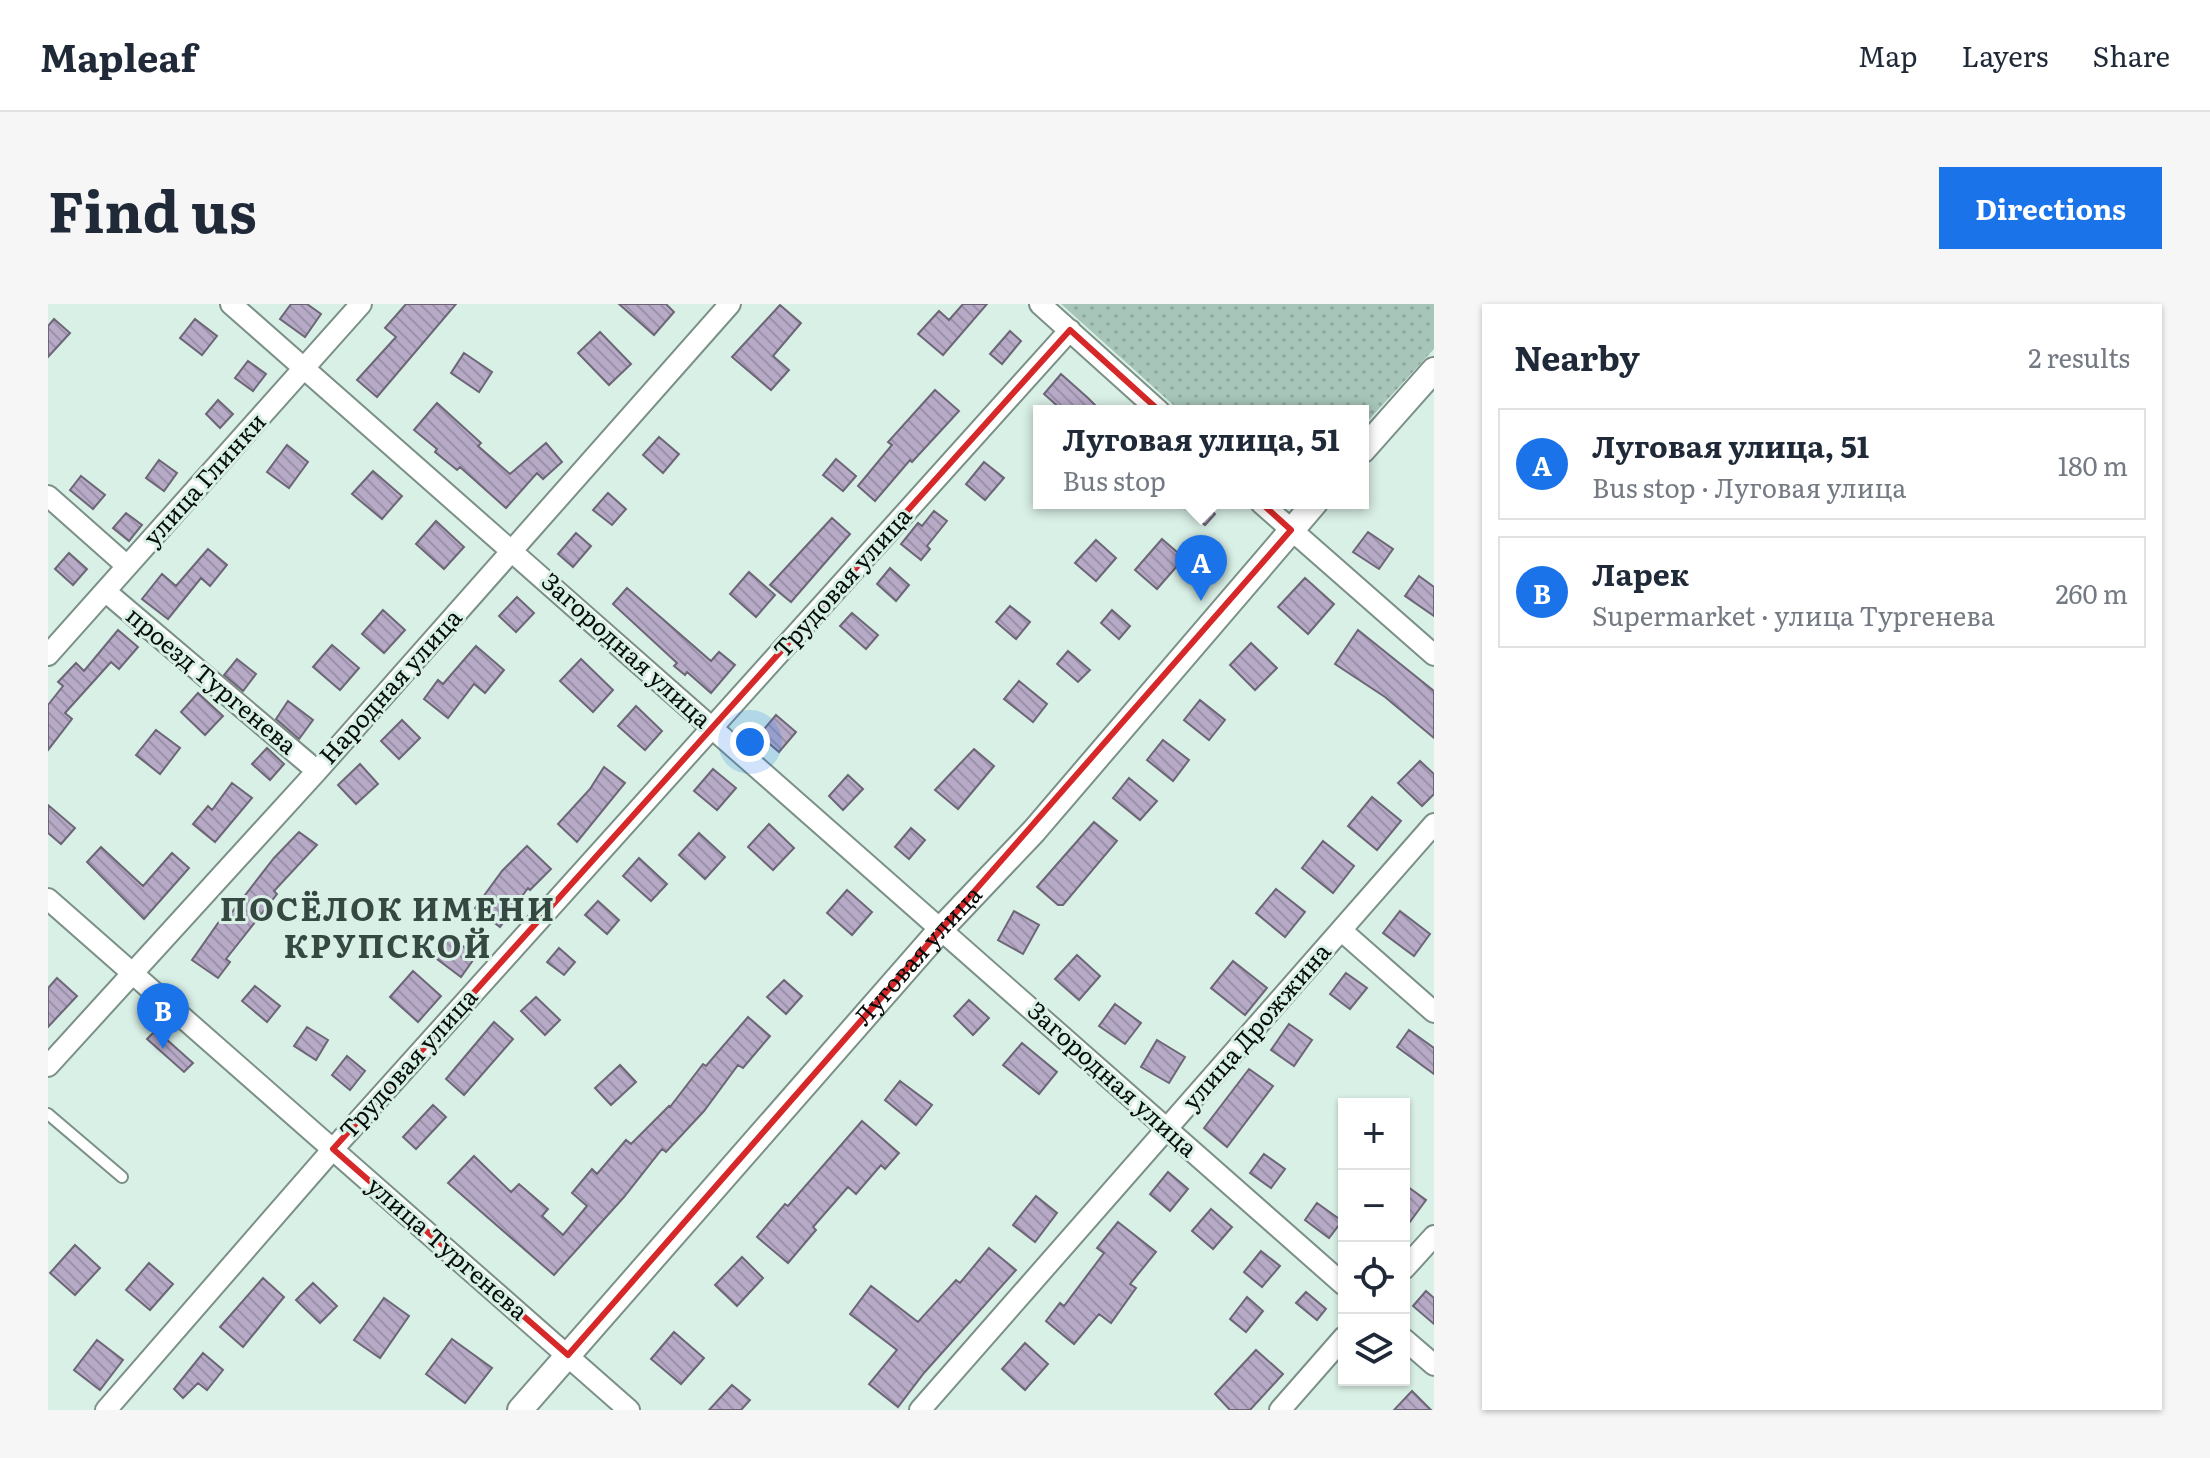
<!DOCTYPE html>
<meta charset="utf-8">
<style>
:root{--surface:#fff;--page:#f6f6f7;--text:#1f2937;--muted:#747a83;--line:#e0e1e3;--accent:#1a73e8}
body{margin:0;font-family:Literata,serif;background:var(--page);color:var(--text)}
.controls{position:absolute;right:24px;bottom:24px;display:grid;overflow:hidden;border-radius:0px;box-shadow:0 2px 6px #0004}
.controls button{width:72px;height:72px;display:grid;place-items:center;padding:0;border:0;border-bottom:2px solid var(--line);background:var(--surface);color:var(--text);font:40px sans-serif}
.you{position:absolute;left:702px;top:438px;width:28px;height:28px;margin:-20px;border:6px solid #fff;border-radius:50%;background:#1a73e8;box-shadow:0 0 0 12px #1a73e833}
.badge{display:grid;place-items:center;width:52px;height:52px;border-radius:50%;background:var(--accent);color:#fff;font-size:26px;font-weight:700}
.pin{position:absolute;translate:-50% -66px;filter:drop-shadow(0 2px 4px #0008)}
.pin::after{content:'';position:absolute;top:42px;width:28px;height:24px;background:inherit;clip-path:polygon(0 0,100% 0,50% 100%)}
.popup{position:absolute;left:985px;top:101px;width:336px;height:104px;box-sizing:border-box;display:grid;place-content:center;border-radius:0px;background:var(--surface);filter:drop-shadow(0 2px 6px #0005);font-size:26px;white-space:nowrap;color:var(--muted)}
.popup b{font-size:30px;color:var(--text)}
.popup::after{content:'';position:absolute;left:50%;top:100%;margin-left:-16px;border:16px solid transparent;border-top-color:var(--surface)}
.list{margin:0;padding:0;list-style:none}
h2{display:flex;justify-content:space-between;align-items:center;height:104px;margin:0;padding:0 32px;font-size:34px}
h2 small{font-size:26px;font-weight:400;color:var(--muted)}
.list li{display:grid;grid-template-columns:52px 1fr auto;gap:24px;align-items:center;box-sizing:border-box;height:112px;margin:0 16px 16px;padding:0 16px;border:2px solid var(--line);border-radius:0px}
.list b{display:block;font-size:30px;white-space:nowrap}
.list p{margin:0;font-size:26px;white-space:nowrap;color:var(--muted)}
.list em{font-size:26px;font-style:normal;color:var(--muted)}
.icon{flex:none;width:44px;height:44px;fill:none;stroke:currentColor;stroke-width:2;stroke-linecap:round;stroke-linejoin:round}
.map{position:relative;flex:none;width:1386px;height:1106px;overflow:hidden;border-radius:0px}
header{display:flex;align-items:center;gap:48px;box-sizing:border-box;height:112px;padding:0 40px;background:var(--surface);border-bottom:2px solid var(--line)}
header strong{font-size:38px}
nav{display:flex;gap:44px;margin-inline-start:auto;font-size:28px}
.intro{display:flex;align-items:center;justify-content:space-between;box-sizing:border-box;height:192px;padding:0 48px}
h1{margin:0;font-size:56px}
.button{padding:20px 36px;border-radius:0px;background:var(--accent);color:#fff;font-size:28px;font-weight:700}
main{display:flex;gap:48px;padding:0 48px}
aside{flex:1;background:var(--surface);border-radius:0px;box-shadow:0 2px 6px #0004}
.map>svg:first-child{display:block}
.grass{fill:url(#grass-dots)}
.building{fill:url(#building-back-hatch);stroke:#6d6676;stroke-width:2}
.lines{fill:none;stroke-linecap:round;stroke-linejoin:round}
.service-casing{stroke:#7b9087;stroke-width:14}
.minor-casing{stroke:#7b9087;stroke-width:24}
.tertiary-casing{stroke:#7b9087;stroke-width:28}
.service{stroke:#fff;stroke-width:10}
.minor{stroke:#fff;stroke-width:20}
.tertiary{stroke:#fff;stroke-width:24}
.marked{fill:none;stroke:#d62828;stroke-width:6;stroke-linejoin:round}
.labels{text-anchor:middle;stroke-width:6;stroke-linejoin:round;paint-order:stroke}
.street-label{font-size:24px;fill:#070e0b;stroke:#d9f0e6}
.district-label{font-size:32px;font-weight:bold;letter-spacing:2px;fill:#354841;stroke:#d9f0e6}
</style>
<header>
<strong>Mapleaf</strong>
<nav><a>Map</a><a>Layers</a><a>Share</a></nav>
</header>
<div class="intro"><h1>Find us</h1><a class="button">Directions</a></div>
<main>
<div class="map">
<svg width="1386" height="1106" viewBox="0 0 1386 1106">
<defs>
<pattern id="grass-dots" width="8" height="8" patternUnits="userSpaceOnUse" patternTransform="scale(2)"><rect width="8" height="8" fill="#a7c5b9"/><path d="M2 2h.1M6 6h.1" fill="none" stroke="#8ea89e" stroke-width="1.8" stroke-linecap="round"/></pattern>
<pattern id="building-back-hatch" width="6" height="6" patternUnits="userSpaceOnUse" patternTransform="scale(2)"><rect width="6" height="6" fill="#b7aac7"/><path d="M-1 5l2 2M0 0l6 6M5-1l2 2" fill="none" stroke="#9c91aa"/></pattern>
</defs>
<rect width="100%" height="100%" fill="#d9f0e6"/>
<path class="grass" d="M1013 0H1386V45L1315 122V107H1132Z"/>
<path class="building" d="M243 0H259L273 10 257 33 232 15Z
M358 0H408L329 93 309 76 348 33 337 24Z
M571 0H618L626 8 606 31Z
M915 0H939L895 51 870 30 891 7 901 16Z
M732 1 753 19 725 52 741 66 723 86 684 53Z
M6 15 22 29 0 53V22Z
M147 15 169 32 154 51 132 34Z
M962 27 973 37 954 60 942 50Z
M552 28 583 60 561 81 530 49Z
M416 49 444 68 431 88 403 69Z
M200 57 218 70 205 87 187 74Z
M1013 70 1040 94 1053 107H1015L996 90Z
M887 86 911 107 864 158 862 156 827 197 810 182 844 141 840 138Z
M170 96 185 110 172 124 158 110Z
M389 99 433 139 430 142 462 170 498 139 514 158 495 175 489 169 458 204 412 163 409 166 387 148 389 145 366 126Z
M611 133 631 150 615 169 595 151Z
M239 141 260 158 241 184 219 168Z
M788 155 808 172 795 187 775 171Z
M111 156 129 169 116 187 98 174Z
M936 158 956 174 937 196 918 180Z
M325 167 354 192 334 215 304 190Z
M33 172 57 191 45 205 22 186Z
M560 189 578 205 564 221 545 206Z
M1131 199H1155L1167 210 1157 221Z
M886 207 899 217 879 242 882 245 873 256 853 240 870 219 874 222Z
M78 209 94 221 81 237 65 224Z
M784 214 802 230 743 298 722 281Z
M388 217 416 243 396 265 368 240Z
M1320 228 1345 245 1331 265 1305 248Z
M528 229 543 242 525 263 510 250Z
M1114 235 1136 254 1109 285 1087 266Z
M1048 236 1068 254 1048 277 1027 259Z
M160 245 179 261 162 282 153 274 120 315 94 295 114 270 128 282Z
M21 249 39 265 25 281 7 265Z
M842 264 861 281 848 297 829 280Z
M701 268 727 291 708 313 682 290Z
M1371 272 1386 283V312L1357 292Z
M1257 274 1286 300 1260 330 1230 303Z
M579 284 663 357 671 348 687 361 663 389 639 368 637 371 626 362 629 359 565 300Z
M469 293 486 309 468 328 451 312Z
M962 302 982 318 968 335 948 318Z
M335 306 357 326 336 349 314 330Z
M1064 306 1082 322 1071 335 1053 319Z
M804 309 830 331 818 345 792 322Z
M70 326 90 343 71 365 63 358 17 409 24 415 0 446V401L15 382 10 378 28 359 36 367Z
M1310 326 1386 387V434L1337 393 1287 360Z
M1203 339 1229 364 1207 386 1182 361Z
M284 341 311 364 292 386 265 363Z
M428 342 456 366 437 389 426 380 400 414 376 395 390 376 395 380Z
M1020 347 1042 366 1030 378 1009 360Z
M189 355 208 370 195 387 176 371Z
M533 355 565 386 545 408 512 377Z
M971 377 999 400 985 418 956 395Z
M150 389 175 412 157 431 133 408Z
M1152 396 1177 416 1161 436 1136 416Z
M240 397 265 416 251 435 228 415Z
M588 402 614 427 597 446 570 422Z
M728 411 748 428 731 448 711 431Z
M354 416 372 434 351 455 333 437Z
M108 426 132 444 112 470 88 451Z
M1115 436 1141 456 1125 477 1099 456Z
M219 444 236 460 222 476 204 460Z
M926 445 946 462 910 505 887 486Z
M1372 457 1386 470V490L1374 502 1350 479Z
M312 460 330 480 308 500 290 481Z
M556 463 577 479 529 538 510 520 542 485Z
M665 465 688 484 669 506 646 487Z
M800 471 815 485 795 506 781 492Z
M1081 474 1109 497 1092 516 1065 494Z
M184 479 204 494 167 538 145 520 160 502 164 506Z
M1324 493 1353 517 1329 546 1300 522Z
M0 501 27 524 13 540 0 529Z
M1046 518 1069 537 1015 601H1010L989 583Z
M721 520 746 544 725 566 700 543Z
M863 524 877 536 861 555 847 543Z
M251 528 269 541 226 587 229 590 178 655 182 658 170 674 144 656 180 605 184 608 226 554Z
M651 529 677 553 657 575 631 551Z
M1275 537 1306 562 1285 589 1254 564Z
M479 542 503 565 482 586 480 584 452 623 427 604 454 567Z
M53 543 95 582 124 549 141 564 96 615 39 558Z
M591 554 619 580 603 597 575 572Z
M1228 585 1257 608 1237 633 1208 609Z
M799 586 824 608 804 631 779 609Z
M550 597 571 616 559 630 537 611Z
M966 607 991 621 975 650 950 636Z
M1352 607 1382 630 1366 652 1335 629Z
M400 631 428 652 413 673 385 652Z
M511 644 527 658 516 671 499 658Z
M1029 651 1052 672 1031 696 1007 675Z
M1185 657 1219 684 1197 711 1163 684Z
M365 667 393 692 370 718 342 693Z
M1298 669 1319 684 1302 705 1282 690Z
M9 674 29 692 0 723V684Z
M736 676 754 692 738 710 719 693Z
M207 682 232 702 219 718 194 697Z
M488 693 512 716 497 731 473 707Z
M921 696 941 714 925 731 906 712Z
M1067 700 1093 719 1077 740 1051 722Z
M700 713 722 732 695 764 690 761 656 807 618 848 614 845 576 893 506 971 400 879 426 852 463 888 471 880 500 905 494 912 515 931 539 902 524 889 544 865 549 870 578 836 583 840 621 802 622 803 655 760 658 762Z
M446 718 465 735 416 791 398 775Z
M1241 720 1264 736 1246 762 1223 746Z
M259 723 280 736 268 756 246 742Z
M108 726 145 759 136 768 99 735Z
M1361 726 1386 744V770L1349 743Z
M1109 736 1137 753 1121 779 1093 763Z
M974 739 1009 768 991 790 955 761Z
M299 752 317 767 302 786 284 771Z
M572 761 588 778 563 801 547 784Z
M1201 765 1225 782 1179 843 1156 824Z
M852 777 884 801 868 821 837 796Z
M385 801 398 813 368 845 355 833Z
M814 817 851 849 837 865 833 861 808 890 800 883 765 923 768 926 740 959 709 933 737 900 740 902Z
M1216 850 1237 865 1223 884 1202 869Z
M1120 868 1140 885 1122 907 1102 890Z
M1356 880 1378 896 1356 926Z
M988 892 1009 909 987 938 965 921Z
M1269 899 1294 917 1281 934 1257 916Z
M1163 905 1184 923 1165 945 1144 927Z
M1070 918 1108 948 1082 980 1088 984 1063 1019 1051 1010 1026 1040 998 1017 1012 999 1016 1002 1056 949 1049 944Z
M27 941 52 964 27 991 2 969Z
M941 944 968 966 876 1069 850 1103 821 1080 849 1046 802 1010 823 982 870 1018 908 976 912 979Z
M1213 947 1232 962 1214 983 1196 968Z
M694 953 715 974 689 1002 667 981Z
M101 959 125 980 102 1006 78 986Z
M215 974 236 993 195 1043 172 1023Z
M265 979 289 1002 272 1019 248 996Z
M1378 987 1386 994V1020L1365 1002Z
M1258 988 1278 1005 1269 1016 1248 999Z
M1199 993 1215 1007 1198 1028 1182 1015Z
M336 994 361 1012 332 1054 306 1036Z
M626 1028 656 1054 633 1080 603 1055Z
M404 1035 444 1064 417 1099 378 1070Z
M49 1036 75 1056 52 1086 26 1066Z
M977 1039 1000 1060 977 1086 954 1065Z
M1208 1046 1235 1070 1202 1106H1182L1167 1090Z
M155 1049 175 1066 159 1086 150 1079 135 1094 126 1085Z
M684 1081 702 1096 693 1106H661Z
M1364 1087 1383 1106H1346Z"/>
<g class="lines">
<defs>
<path id="service" d="M0 810 74 873"/>
<path id="minor" d="M183 0 1296 981
M992 0 1111 107
M0 192 79 262
M1213 199 1386 351
M57 287 269 467
M0 351 313 0
M0 595 581 1106
M1294 627 1386 708
M0 762 269 467 682 0
M1356 965 1386 932
M1356 1035 1386 1061
M58 1106 285 845 1022 26
M872 1106 1386 520
M1232 1106 1296 1033"/>
<g id="tertiary">
<path d="M1315 146 1386 66"/>
<path id="s1" d="M472 1106 894 624 986 527 1267 199"/>
</g>
</defs>
<use href="#service" class="service-casing"/>
<use href="#minor" class="minor-casing"/>
<use href="#tertiary" class="tertiary-casing"/>
<use href="#service" class="service"/>
<use href="#minor" class="minor"/>
<use href="#tertiary" class="tertiary"/>
</g>
<path class="marked" d="M1022 26 1243 226 520 1051 285 845Z"/>
<g class="labels">
<g class="street-label">
<text transform="translate(157 176) rotate(-48)" y="8">улица Глинки</text>
<text transform="translate(795 279) rotate(-48)" y="8">Трудовая улица</text>
<text transform="translate(578 347) rotate(42)" y="8">Загородная улица</text>
<text transform="translate(163 377) rotate(40)" y="8">проезд Тургенева</text>
<text transform="translate(343 383) rotate(-48)" y="8">Народная улица</text>
<text dy="8" stroke="none"><textPath href="#s1" startOffset="604">Луговая улица</textPath></text>
<text transform="translate(1209 723) rotate(-49)" y="8">улица Дрожжина</text>
<text transform="translate(361 760) rotate(-48)" y="8">Трудовая улица</text>
<text transform="translate(1064 776) rotate(42)" y="8">Загородная улица</text>
<text transform="translate(399 945) rotate(41)" y="8">улица Тургенева</text>
</g>
<g class="district-label">
<text x="340" y="617">ПОСЁЛОК ИМЕНИ<tspan x="340" dy="37">КРУПСКОЙ</tspan></text>
</g>
</g>
</svg>
<div class="controls">
<button>+</button>
<button>−</button>
<button><svg class="icon" aria-label="locate" viewBox="0 0 24 24"><circle cx="12" cy="12" r="6"/><path d="M12 2v4M12 18v4M2 12h4M18 12h4"/></svg></button>
<button><svg class="icon" aria-label="layers" viewBox="0 0 24 24"><path d="M12 4l9 5-9 5-9-5zM3 14l9 5 9-5"/></svg></button>
</div>
<div class="you"></div>
<div class="pin badge" style="left:1153px;top:297px">A</div>
<div class="popup"><b>Луговая улица, 51</b>Bus stop</div>
<div class="pin badge" style="left:115px;top:745px">B</div>
</div>
<aside>
<h2>Nearby<small>2 results</small></h2>
<ul class="list">
<li><span class="badge">A</span><div><b>Луговая улица, 51</b><p>Bus stop · Луговая улица</p></div><em>180 m</em></li>
<li><span class="badge">B</span><div><b>Ларек</b><p>Supermarket · улица Тургенева</p></div><em>260 m</em></li>
</ul>
</aside>
</main>
